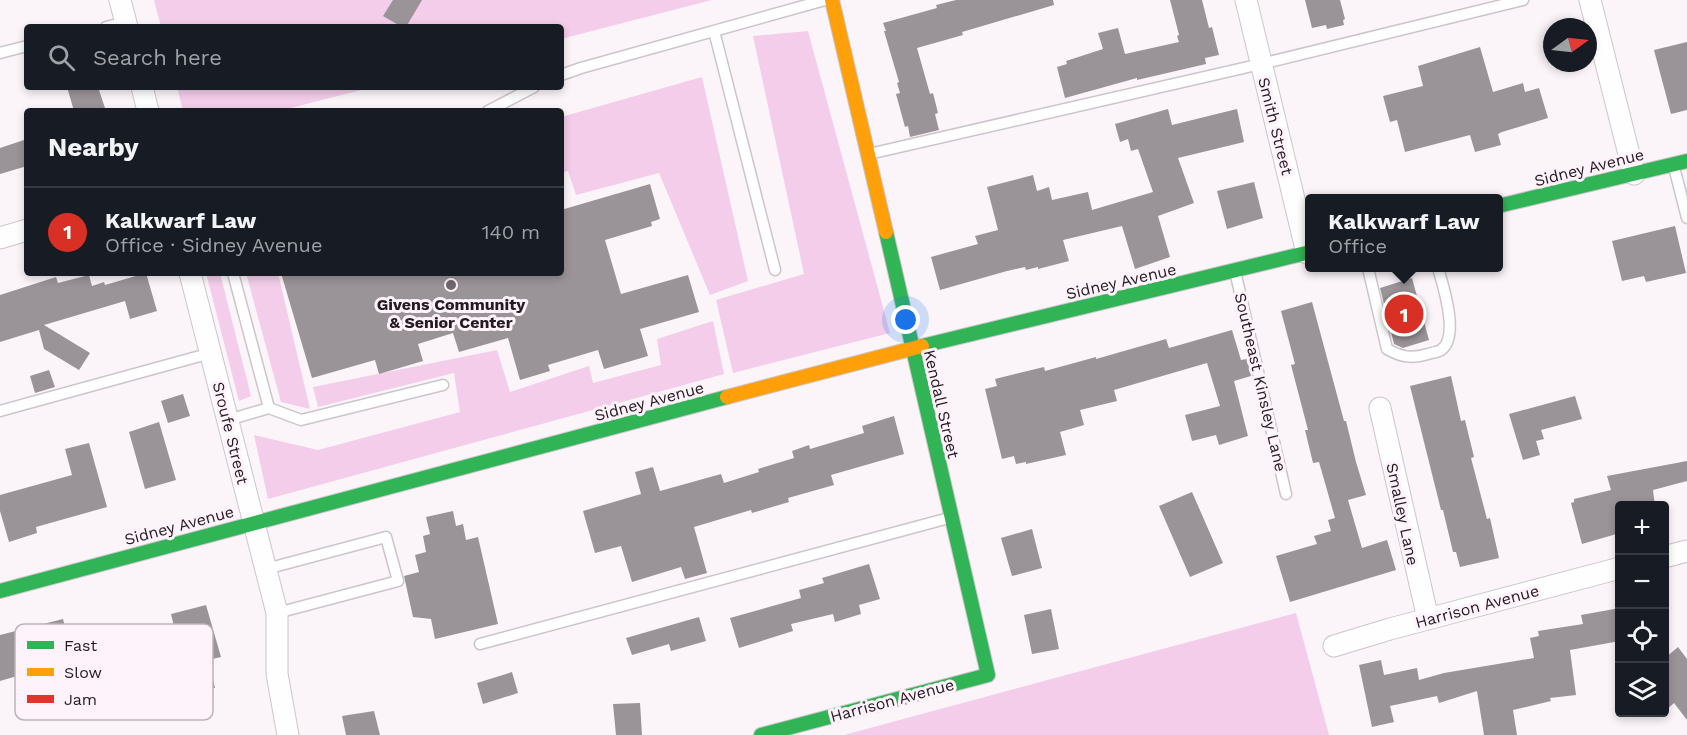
<!DOCTYPE html>
<meta charset="utf-8">
<style>
:root{--surface:#171b24;--page:#20242c;--text:#f1f3f6;--muted:#9ea1a6;--line:#363941;--accent:#d93025}
body{margin:0;font-family:"Work Sans",sans-serif;background:var(--page);color:var(--text)}
.controls{position:absolute;right:18px;bottom:18px;display:grid;overflow:hidden;border-radius:6px;box-shadow:0 3px 9px #0003}
.controls button{width:54px;height:54px;display:grid;place-items:center;padding:0;border:0;border-bottom:2px solid var(--line);background:var(--surface);color:var(--text);font:30px sans-serif}
.compass{position:absolute;left:1543px;top:18px;width:54px;height:54px;border-radius:50%;background:var(--surface);box-shadow:0 3px 9px #0003;rotate:75deg}
.you{position:absolute;left:906px;top:320px;width:21px;height:21px;margin:-15px;border:4px solid #fff;border-radius:50%;background:#1a73e8;box-shadow:0 0 0 9px #1a73e833}
.badge{display:grid;place-items:center;width:39px;height:39px;border-radius:50%;background:var(--accent);color:#fff;font-size:20px;font-weight:700}
.pin{position:absolute;translate:-50% -50%;border:3px solid #fff;box-shadow:0 2px 6px #0006}
.popup{position:absolute;left:1305px;top:194px;width:198px;height:78px;box-sizing:border-box;display:grid;place-content:center;border-radius:6px;background:var(--surface);filter:drop-shadow(0 2px 4px #0005);font-size:20px;white-space:nowrap;color:var(--muted)}
.popup b{font-size:22px;color:var(--text)}
.popup::after{content:'';position:absolute;left:50%;top:100%;margin-left:-12px;border:12px solid transparent;border-top-color:var(--surface)}
.list{margin:0;padding:0;list-style:none}
h2{display:flex;justify-content:space-between;align-items:center;height:78px;margin:0;padding:0 24px;font-size:26px}
h2 small{font-size:20px;font-weight:400;color:var(--muted)}
.list li{display:grid;grid-template-columns:39px 1fr auto;gap:18px;align-items:center;box-sizing:border-box;height:90px;padding:0 24px;border-top:2px solid var(--line)}
.list b{display:block;font-size:22px;white-space:nowrap}
.list p{margin:0;font-size:20px;white-space:nowrap;color:var(--muted)}
.list em{font-size:20px;font-style:normal;color:var(--muted)}
.icon{flex:none;width:33px;height:33px;fill:none;stroke:currentColor;stroke-width:2;stroke-linecap:round;stroke-linejoin:round}
.map{position:relative;flex:none;width:1687px;height:735px;overflow:hidden}
.search{position:absolute;background:var(--surface);box-shadow:0 3px 9px #0003;left:24px;top:24px;width:540px;height:66px;display:flex;align-items:center;gap:15px;box-sizing:border-box;padding:0 21px;border-radius:6px;color:var(--muted);font-size:22px}
.panel{position:absolute;background:var(--surface);box-shadow:0 3px 9px #0003;left:24px;top:108px;width:540px;height:168px;border-radius:6px}
.map>svg:first-child{display:block}
.green{fill:#f3cde9}
.building{fill:#9a9398}
.lines{fill:none;stroke-linecap:round;stroke-linejoin:round}
.lane-casing{stroke:#ccc5cb;stroke-width:13}
.street-casing{stroke:#ccc5cb;stroke-width:23}
.fast-casing{stroke:#ccc5cb;stroke-width:16}
.slow-casing{stroke:#ccc5cb;stroke-width:16}
.lane{stroke:#fefefe;stroke-width:10}
.street{stroke:#fefefe;stroke-width:21}
.fast{stroke:#30b455;stroke-width:14}
.slow{stroke:#ff9f0a;stroke-width:14}
.poi-dot{fill:#70676e;stroke:#fef2fb;stroke-width:2}
.labels{text-anchor:middle;stroke-width:6;stroke-linejoin:round;paint-order:stroke}
.street-label{font-size:16px;fill:#251a22;stroke:#fef2fb}
.poi-label{font-size:16px;font-weight:bold;fill:#251a22;stroke:#fef2fb}
.key{fill:#fef2fb;stroke:#bdb1ba;stroke-width:1.5}
.key-label{font-size:16px;fill:#251a22}
</style>
<div class="map">
<svg width="1687" height="735" viewBox="0 0 1687 735">
<rect width="100%" height="100%" fill="#fbf5fa"/>
<path class="green" d="M154 0H712L561 39V27H161Z
M808 31 890 333 733 373 716 300 804 274 753 36Z
M702 77 748 281 710 295 659 173 576 195 568 171 561 173V117Z
M177 87H373L279 111H183Z
M206 273H220L251 396 239 401Z
M246 273H278L310 409 281 402Z
M713 321 724 374 268 499 254 435 318 450 460 412 454 373 318 407 313 387 497 350 510 392 589 366 593 383 661 365 657 339Z
M1296 613 1329 735H844Z"/>
<path class="building" d="M393 0H422L406 27H402L383 16Z
M956 0H1053L1054 5 962 32 963 35 917 48 930 94 933 93 938 113 935 114 939 130 910 137 908 126 905 127 896 94 900 93 897 83 899 82 884 31H886L883 23 937 8 936 5Z
M1170 0H1202L1209 28 1212 27 1219 55 1205 58 1206 64 1137 80V78L1065 98 1057 67 1067 64 1066 61 1103 49 1098 33 1118 28 1125 54 1179 42 1177 36 1179 35Z
M1305 0H1340L1345 19 1343 20 1344 25 1327 29 1326 25 1312 28Z
M1687 42V110L1671 114 1654 50Z
M1480 47 1493 92 1523 83 1525 92 1539 88 1548 118 1502 132 1498 134 1501 145 1475 152 1470 135 1405 152 1397 120 1390 122 1383 96 1423 86 1418 66Z
M67 87H98L106 111H74Z
M1168 109 1172 125 1237 109 1244 142 1178 158 1194 203 1158 216 1170 257 1135 269 1122 226 1063 240 1069 261 1038 269V267L1026 270 1025 267 1007 271 940 290 931 257 978 244 975 236 998 230 987 187 1033 175 1037 191 1049 187 1052 200 1088 192 1092 210 1153 192 1138 149 1131 151 1128 139 1120 142 1115 124Z
M27 139V166L0 174V148Z
M1254 182 1263 218 1227 229 1217 191Z
M650 184 660 219 651 222 652 226 605 240 621 294 688 275 699 312 640 329 648 356 604 369 598 350 548 365 550 371 520 380 508 338 459 352 453 333 418 344 423 361 379 374 375 360 312 378 281 273H561V210Z
M1675 226 1686 273 1646 282 1644 276 1622 281 1612 241Z
M146 273 157 311 130 319 125 301 44 325 90 353 79 370 44 349 39 330 0 342V295L56 277 58 283 89 275 92 286 104 282 105 285Z
M1412 278 1429 340 1403 348 1394 344 1380 288Z
M1312 302 1344 421H1346L1356 462 1366 495 1348 500 1362 548 1387 540 1396 570 1290 602 1276 556 1317 544 1314 536 1331 531 1328 520 1335 518 1319 462 1313 463 1305 430H1308L1291 365 1295 364 1281 311Z
M1232 330 1241 360 1247 359 1251 376 1234 381 1248 436 1219 445 1216 435 1192 441 1185 415 1220 406 1207 363 1114 390 1117 401 1080 410 1084 425 1060 432 1066 455 1026 464V462L1016 464 1014 456 1002 459 985 389 997 386 995 379 1044 367 1045 371 1096 357V359L1166 339 1169 348Z
M49 370 55 387 35 393 30 376Z
M1451 376 1461 421 1465 420 1474 457 1471 458 1487 519 1490 518 1499 558 1460 567 1456 552H1453L1443 510H1441L1410 386Z
M183 394 190 416 168 423 161 401Z
M1575 396 1582 419 1541 430 1544 439 1536 441 1540 455 1523 460 1509 414Z
M894 416 904 454 831 475 834 485 788 498 789 502 752 513 751 510 694 527 707 573 685 579 681 567 632 582 621 546 595 553 583 511 641 494 635 472 653 467 660 491 721 474 724 483 759 472 758 469 794 458 792 451 809 445 810 449 864 433 862 426Z
M159 422 176 480 145 489 129 432Z
M89 443 107 507 36 527 37 533 9 542 0 511V495L72 475 65 449Z
M1687 461V481L1653 490 1655 506H1620V533L1582 544 1571 503 1574 502V499L1611 490 1607 476Z
M1192 492 1223 563 1190 577 1159 506Z
M453 511 456 526 463 524 466 540 478 537 498 624 435 639 431 619 413 617 404 576 419 572 415 555 426 552 423 536 430 534 426 517Z
M1032 529 1042 568 1012 576 1001 538Z
M869 564 880 599 859 605 861 614 835 622 833 614 791 624 793 631 739 648 730 618 801 598 799 590 824 583 822 578Z
M206 605 221 657 208 660 215 688 195 692 188 665 184 666 183 662 88 685 87 681 75 684 69 661 0 681V635L63 619 70 648 91 643 94 655 176 635 171 614Z
M1620 608V641L1570 650 1576 695 1550 698 1551 701 1513 710 1517 735H1484L1477 691 1439 703 1437 696 1390 706 1394 722 1372 727 1359 665 1381 660 1384 675 1417 668 1419 680 1444 673 1534 658 1530 638 1539 636 1538 631 1583 624 1581 615Z
M1051 609 1059 649 1032 654 1024 615Z
M699 617 706 641 671 651 669 644 632 655 626 638Z
M1678 647 1687 659V720L1674 703 1665 711V658Z
M512 672 518 693 483 704 477 683Z
M640 703 642 735H616L613 704Z
M374 711 380 735H346L342 716Z"/>
<g class="lines">
<defs>
<path id="lane" d="M106 27 126 22
M714 31 775 270
M0 53 27 46
M561 75 581 68 825 0
M488 111 534 87
M869 154 1261 64 1523 0
M1674 167 1687 218
M1368 268 1387 349C1401 357 1411 359 1428 354 1431 353 1438 352 1441 350 1460 337 1443 285 1438 268
M1235 271 1286 494
M233 273 269 408
M0 411 211 353
M228 420 269 408 301 420 443 385
M266 569 386 537 398 581 277 613
M480 644 949 518"/>
<path id="street" d="M120 0 127 27
M1246 0 1307 253
M1590 0 1634 174
M142 87 148 111
M0 238 27 230
M190 273 277 613V674L288 735
M1380 408 1428 619
M1664 557 1687 551
M1334 646 1390 629 1620 568"/>
<path id="fast" d="M1498 206 1687 161
M922 346 1310 252
M0 591 727 397
M761 735 988 675 886 232"/>
<path id="slow" d="M832 0 886 232
M727 397 922 346"/>
</defs>
<use href="#lane" class="lane-casing"/>
<use href="#street" class="street-casing"/>
<use href="#fast" class="fast-casing"/>
<use href="#slow" class="slow-casing"/>
<use href="#lane" class="lane"/>
<use href="#street" class="street"/>
<use href="#fast" class="fast"/>
<use href="#slow" class="slow"/>
</g>
<circle class="poi-dot" cx="451" cy="285" r="6"/>
<g class="labels">
<g class="street-label">
<text transform="translate(1276 126) rotate(76)" y="6">Smith Street</text>
<text transform="translate(1589 167) rotate(-14)" y="6">Sidney Avenue</text>
<text transform="translate(1121 281) rotate(-13)" y="6">Sidney Avenue</text>
<text transform="translate(1261 382) rotate(77)" y="6">Southeast Kinsley Lane</text>
<text transform="translate(649 401) rotate(-15)" y="6">Sidney Avenue</text>
<text transform="translate(942 404) rotate(77)" y="6">Kendall Street</text>
<text transform="translate(231 433) rotate(76)" y="6">Sroufe Street</text>
<text transform="translate(1403 514) rotate(78)" y="6">Smalley Lane</text>
<text transform="translate(179 525) rotate(-15)" y="6">Sidney Avenue</text>
<text transform="translate(1477 606) rotate(-15)" y="6">Harrison Avenue</text>
<text transform="translate(892 700) rotate(-15)" y="6">Harrison Avenue</text>
</g>
<g class="poi-label">
<text x="451" y="310">Givens Community<tspan x="451" dy="18">&amp; Senior Center</tspan></text>
</g>
</g>
<rect x="15" y="624" width="198" height="96" rx="9" class="key"/>
<rect x="27" y="641" width="27" height="8" fill="#30b455"/>
<rect x="27" y="668" width="27" height="8" fill="#ff9f0a"/>
<rect x="27" y="695" width="27" height="8" fill="#e5322d"/>
<g class="key-label">
<text x="64" y="651">Fast</text>
<text x="64" y="678">Slow</text>
<text x="64" y="705">Jam</text>
</g>
</svg>
<div class="controls">
<button>+</button>
<button>−</button>
<button><svg class="icon" aria-label="locate" viewBox="0 0 24 24"><circle cx="12" cy="12" r="6"/><path d="M12 2v4M12 18v4M2 12h4M18 12h4"/></svg></button>
<button><svg class="icon" aria-label="layers" viewBox="0 0 24 24"><path d="M12 4l9 5-9 5-9-5zM3 14l9 5 9-5"/></svg></button>
</div>
<svg class="compass" viewBox="-18 -18 36 36"><path d="M0-13l5 13h-10z" fill="#e53935"/><path d="M0 13l5-13h-10z" fill="#9ea1a6"/></svg>
<div class="you"></div>
<div class="pin badge" style="left:1404px;top:314px">1</div>
<div class="popup"><b>Kalkwarf Law</b>Office</div>
<div class="search"><svg class="icon" aria-label="search" viewBox="0 0 24 24"><circle cx="10" cy="10" r="6"/><path d="M15 15l6 6"/></svg>Search here</div>
<section class="panel">
<h2>Nearby<small></small></h2>
<ul class="list">
<li><span class="badge">1</span><div><b>Kalkwarf Law</b><p>Office · Sidney Avenue</p></div><em>140 m</em></li>
</ul>
</section>
</div>
